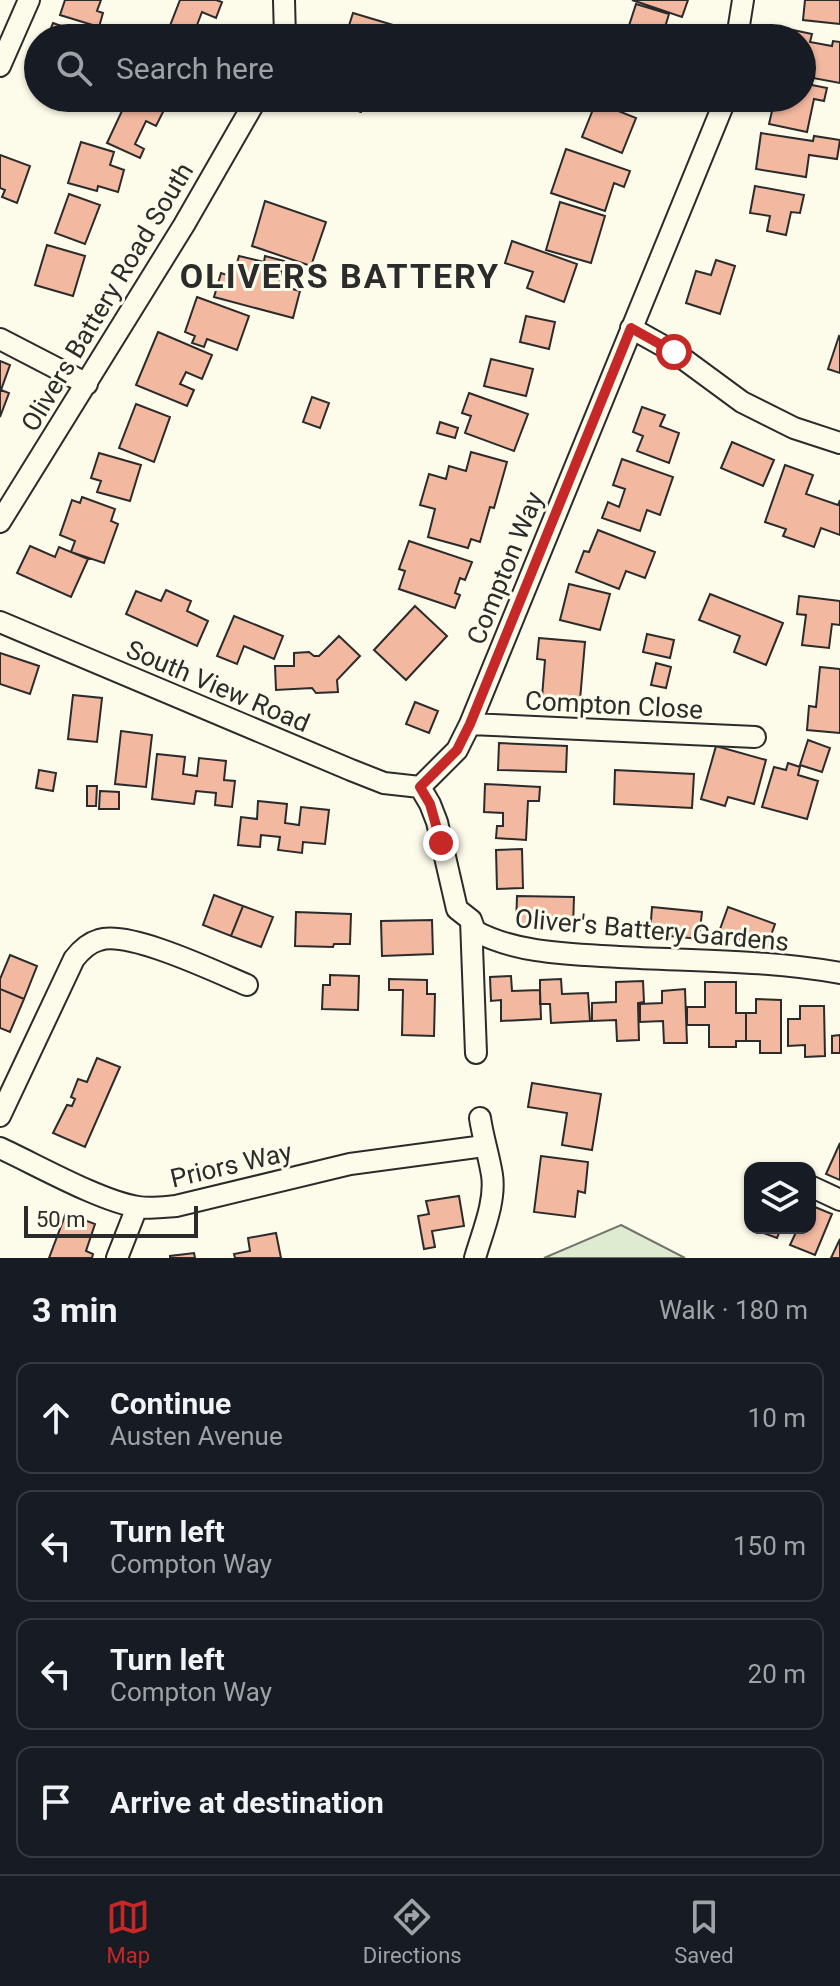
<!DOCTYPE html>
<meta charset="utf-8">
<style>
:root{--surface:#171b24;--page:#20242c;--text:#f1f3f6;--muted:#9ea1a6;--line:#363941;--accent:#c62828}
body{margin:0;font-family:Roboto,sans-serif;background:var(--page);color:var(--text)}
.controls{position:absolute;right:24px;bottom:24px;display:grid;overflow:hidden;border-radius:16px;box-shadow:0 2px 6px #0004}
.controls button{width:72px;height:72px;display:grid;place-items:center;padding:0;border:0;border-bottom:2px solid var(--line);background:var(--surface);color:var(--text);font:40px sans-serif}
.scale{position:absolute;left:24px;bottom:20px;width:174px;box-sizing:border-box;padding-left:8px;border:4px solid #2b2b2b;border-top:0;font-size:22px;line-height:28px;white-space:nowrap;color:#2b2b2b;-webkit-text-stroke:6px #fdfbea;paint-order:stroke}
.stop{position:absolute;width:24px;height:24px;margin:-18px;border:6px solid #c62828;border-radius:50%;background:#fff}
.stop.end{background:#c62828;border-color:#fff;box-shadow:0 2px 8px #0008}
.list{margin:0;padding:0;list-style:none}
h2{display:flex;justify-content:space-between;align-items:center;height:104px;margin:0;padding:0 32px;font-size:34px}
h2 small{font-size:26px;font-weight:400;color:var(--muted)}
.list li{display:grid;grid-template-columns:52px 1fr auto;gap:24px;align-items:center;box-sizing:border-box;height:112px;margin:0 16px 16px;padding:0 16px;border:2px solid var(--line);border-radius:16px}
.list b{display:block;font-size:30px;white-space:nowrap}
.list p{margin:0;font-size:26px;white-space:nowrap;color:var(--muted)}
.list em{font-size:26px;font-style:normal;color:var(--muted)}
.icon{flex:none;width:44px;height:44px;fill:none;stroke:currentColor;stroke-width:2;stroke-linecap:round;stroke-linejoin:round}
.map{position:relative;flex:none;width:840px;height:1258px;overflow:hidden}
.search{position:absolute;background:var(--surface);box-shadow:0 2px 6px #0004;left:24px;right:24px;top:24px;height:88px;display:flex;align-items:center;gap:20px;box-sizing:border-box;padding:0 28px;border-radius:44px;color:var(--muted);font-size:30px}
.sheet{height:616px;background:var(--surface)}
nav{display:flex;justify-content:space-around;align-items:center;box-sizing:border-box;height:112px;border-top:2px solid var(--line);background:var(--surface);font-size:22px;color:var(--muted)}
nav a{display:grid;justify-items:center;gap:4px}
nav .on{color:var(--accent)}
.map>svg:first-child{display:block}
.green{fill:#deebd1;stroke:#74746e;stroke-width:2}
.building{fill:#f2b8a0;stroke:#2b2b2b;stroke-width:2}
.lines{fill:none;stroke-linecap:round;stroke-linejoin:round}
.minor-casing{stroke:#2b2b2b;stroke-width:24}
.minor{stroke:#fdfbea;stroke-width:20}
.route{stroke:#c62828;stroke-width:10}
.labels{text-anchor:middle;stroke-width:6;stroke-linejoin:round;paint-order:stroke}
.street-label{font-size:26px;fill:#2b2b2b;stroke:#fdfbea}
.district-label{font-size:34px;font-weight:bold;letter-spacing:2px;fill:#2b2b2b;stroke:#fdfbea}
</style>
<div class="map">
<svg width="840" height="1258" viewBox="0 0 840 1258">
<rect width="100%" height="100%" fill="#fdfbea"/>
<path class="green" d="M621 1225 685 1258H544Z"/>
<path class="building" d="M65 0H101L97 11 103 13 99 27 60 15Z
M180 0H216L222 2 216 18 202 12 192 38H171L166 36Z
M632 0H688L682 17Z
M805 0H840V24L803 20Z
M636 4 669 14 663 34 677 38H625Z
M353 13 393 25 389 38H345Z
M53 23 86 35 84 38H47Z
M793 30 812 34 810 42 832 46 833 41 840 42V83L802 76V38H791Z
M802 83 827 88 824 101 814 99 807 132 769 124 775 98H802Z
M128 98H138L164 110 156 126 146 121 135 144 144 149 140 158 107 143Z
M334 98H365L361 112 333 103Z
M613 98H649L647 107Z
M596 102 636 118 622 153 582 137Z
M761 133 813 141 814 136 840 140 837 159 809 155 806 177 756 169Z
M81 142 114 152 110 165 124 170 118 192 98 186 97 191 68 183Z
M566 149 630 171 624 187 614 183 605 211 551 193Z
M0 155 30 166 17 203 2 197 5 190 0 188Z
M755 186 804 195 800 213 791 212 786 235 767 231 770 216 750 213Z
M69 194 100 205 85 244 55 233Z
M265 201 326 222 311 266 252 246Z
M560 202 605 216 591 263 546 250Z
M512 241 577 264 564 302 527 288 533 272 505 263Z
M47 245 85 256 73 296 35 285Z
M239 256 264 262 265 256 284 261 278 285 300 291 293 318 214 297 221 273 233 277Z
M716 260 735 266 720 314 686 303 696 271 711 275Z
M197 297 249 316 237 350 207 339 204 347 192 343 195 336 185 332Z
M526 316 555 322 549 349 520 342Z
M158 332 212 355 202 379 186 372 180 384 194 390 187 406 136 385Z
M839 336 840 337V373L828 369Z
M491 359 533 369 526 396 484 386Z
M0 361 10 365 1 390 9 393 0 417Z
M469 393 528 414 514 451 465 433 471 416 462 413Z
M312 397 329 403 320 428 303 422Z
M136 404 170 417 154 462 119 448Z
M642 407 665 415 660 426 679 433 669 463 637 451 643 436 633 432Z
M440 422 458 428 455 438 437 433Z
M732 442 774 460 763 486 721 468Z
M471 452 507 462 494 508 490 507 480 542 471 539 468 548 428 537 435 509 420 505 429 474 446 479 449 466 466 471Z
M99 453 141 465 130 501 97 492 101 481 91 478Z
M622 459 673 477 660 515 647 510 640 531 602 518 608 502 619 507 625 489 613 485Z
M785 465 813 475 806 494 838 505 840 500V535L821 528 814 547 783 536 786 529 765 522Z
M82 497 115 509 111 521 118 524 104 563 71 552 75 541 60 535 72 500 80 503Z
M598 530 655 552 645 578 626 571 619 589 576 572 584 551 589 552Z
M409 541 472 562 465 580 460 578 455 593 460 595 455 608 399 589 405 571 399 569Z
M30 546 55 557 59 547 88 559 71 597 17 573Z
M569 584 610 594 600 630 560 620Z
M166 590 191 601 187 611 208 621 197 646 126 614 136 591 161 601Z
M710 594 783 623 766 665 734 652 740 636 699 620Z
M799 596 840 601V625L832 624 829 648 802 645 806 615 797 614Z
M415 606 447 636 406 680 374 650Z
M234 616 283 636 274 659 244 646 237 664 217 656Z
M647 634 674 640 670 658 643 652Z
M339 636 360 656 337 680 338 692 316 693 312 688 276 690 275 666H294V653L309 652 314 656H319Z
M539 638 585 642 580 700 542 697 545 660 537 659Z
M0 653 39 666 30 694 0 684Z
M656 663 671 667 666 688 651 685Z
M820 667 840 669V733L807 730 809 706 816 707Z
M73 695 102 698 97 742 68 739Z
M415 702 438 711 429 733 406 724Z
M121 731 152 735 146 787 115 784Z
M808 740 830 748 822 772 800 765Z
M499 743 567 746 566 772 498 770Z
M716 746 766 760 754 804 728 797 725 806 701 799Z
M157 754 185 757 183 774 197 776 199 758 226 761 224 780 235 781 232 807 215 805 216 793 196 791 194 804 152 799Z
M788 763 800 767 798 775 818 781 807 819 762 807 774 767 786 770Z
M39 770 56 773 53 791 36 788Z
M615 770 694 774 692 808 614 804Z
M485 784 540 787 539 801H528L526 840 496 838 497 826H503V813L484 812Z
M87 786H97L96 806H87Z
M100 791 119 792V809H99Z
M258 801 287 804 285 823 299 825 301 807 329 810 325 844 303 842 302 853 278 850 280 837 261 835 260 847 238 845 241 817 257 819Z
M522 849 523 888 497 889 496 850Z
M214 895 243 906 231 936 203 925Z
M517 896 574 897 573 927 516 925Z
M243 906 273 917 261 947 231 936Z
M652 907 702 912 699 939 650 934Z
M728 907 775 924 766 949 719 932Z
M296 912 351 914 350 944H334L333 947 295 946Z
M432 920 433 954 382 956 381 921Z
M10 955 37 966 24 999 0 989V979Z
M330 975 359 976 358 1010 322 1009 323 985H330Z
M511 976 512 991 540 990 541 1019 501 1021V1000L491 1001 490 977Z
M389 979 427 980V994H435L434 1036 402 1035 403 990H389Z
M561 979 562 994 588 993 590 1021 551 1023 550 1004H540V980Z
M643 981 644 1002 638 1003 639 1040 617 1041 616 1020 592 1021V1003L616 1002V982Z
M705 982H736V1013H746V1041H736V1047H709V1025H687V1007H705Z
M0 989 24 999 10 1032 0 1028Z
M685 989 687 1043H664L663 1021 640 1022V1004L662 1003V991Z
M756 999 781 1000V1053H760V1041H746V1013H756Z
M800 1006H824L825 1056 805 1057V1045L788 1046V1019H800Z
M840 1035V1053H832V1036Z
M97 1058 120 1067 85 1147 53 1133 67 1105 72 1106 75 1099 71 1097 78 1079 87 1082Z
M532 1083 601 1094 592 1150 562 1145 567 1113 528 1107Z
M840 1143V1180L826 1174Z
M541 1156 588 1162 585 1193 578 1191 575 1217 534 1212Z
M459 1196 464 1226 432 1231 435 1247 424 1249 418 1216 429 1214 426 1201Z
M810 1205 832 1214 815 1255 790 1245 798 1228H810Z
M66 1213 95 1224 86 1251 93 1254 92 1258H49Z
M756 1228H781L777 1238 755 1230Z
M276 1233 281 1258H235L234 1254 250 1251 248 1238Z
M840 1239V1258H831Z
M194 1253 195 1258H170V1256Z"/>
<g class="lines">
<defs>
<path id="minor" d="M284 0 285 38
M737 38 743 0
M0 66 29 0
M631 328 674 352 742 402 794 428 840 443
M0 339 87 384
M0 522 184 225 257 98
M0 622 351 770 384 783 420 787
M470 724 755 737
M471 920 475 931C518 954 571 954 619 957 692 961 768 960 840 973
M476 1053 471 920 457 909 437 822 430 804 420 787 457 750 470 724 726 98
M0 1116 74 959C81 950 88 943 99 940 129 930 216 972 247 985
M0 1148C37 1165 100 1201 138 1207 151 1209 164 1207 176 1206L350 1164 484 1146
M810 1186 840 1200
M117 1258 137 1207
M475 1258C482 1233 496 1202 492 1175 489 1156 483 1138 480 1118"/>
</defs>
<use href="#minor" class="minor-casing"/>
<use href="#minor" class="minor"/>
</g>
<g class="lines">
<path class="route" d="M441 843 430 804 420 787 457 750 470 724 631 328 674 352"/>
</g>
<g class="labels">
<g class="street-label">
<text transform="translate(107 297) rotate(-59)" y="9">Olivers Battery Road South</text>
<text transform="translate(505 568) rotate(-68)" y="9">Compton Way</text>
<text transform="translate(218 686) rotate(23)" y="9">South View Road</text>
<text transform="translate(614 705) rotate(3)" y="9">Compton Close</text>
<text transform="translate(652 930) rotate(5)" y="9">Oliver's Battery Gardens</text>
<text transform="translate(231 1165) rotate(-13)" y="9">Priors Way</text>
</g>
<g class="district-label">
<text x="340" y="288">OLIVERS BATTERY</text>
</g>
</g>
</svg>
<div class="controls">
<button><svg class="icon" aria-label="layers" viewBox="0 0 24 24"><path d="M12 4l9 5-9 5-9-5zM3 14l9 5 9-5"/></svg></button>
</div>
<div class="scale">50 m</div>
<div class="stop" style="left:674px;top:352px"></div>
<div class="stop end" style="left:441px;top:843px"></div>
<div class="search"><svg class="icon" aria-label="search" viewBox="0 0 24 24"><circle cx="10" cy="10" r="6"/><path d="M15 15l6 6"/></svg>Search here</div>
</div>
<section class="sheet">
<h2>3 min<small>Walk · 180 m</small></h2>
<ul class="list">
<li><svg class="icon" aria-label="ahead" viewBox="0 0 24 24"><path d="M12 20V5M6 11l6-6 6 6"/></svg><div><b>Continue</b><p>Austen Avenue</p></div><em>10 m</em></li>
<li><svg class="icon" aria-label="left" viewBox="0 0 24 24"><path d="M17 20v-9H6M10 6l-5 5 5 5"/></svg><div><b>Turn left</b><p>Compton Way</p></div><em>150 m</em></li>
<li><svg class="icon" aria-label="left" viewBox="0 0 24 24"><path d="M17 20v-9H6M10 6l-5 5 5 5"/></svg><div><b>Turn left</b><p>Compton Way</p></div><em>20 m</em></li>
<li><svg class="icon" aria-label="arrive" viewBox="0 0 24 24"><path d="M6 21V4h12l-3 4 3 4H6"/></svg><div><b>Arrive at destination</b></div></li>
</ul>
</section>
<nav>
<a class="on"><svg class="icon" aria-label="map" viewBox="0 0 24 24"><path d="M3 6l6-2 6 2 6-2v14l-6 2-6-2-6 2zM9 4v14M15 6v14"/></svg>Map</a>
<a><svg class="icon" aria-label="directions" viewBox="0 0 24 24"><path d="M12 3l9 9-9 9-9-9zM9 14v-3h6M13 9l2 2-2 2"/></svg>Directions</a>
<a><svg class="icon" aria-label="saved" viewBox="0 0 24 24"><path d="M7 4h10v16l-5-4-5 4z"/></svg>Saved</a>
</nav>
